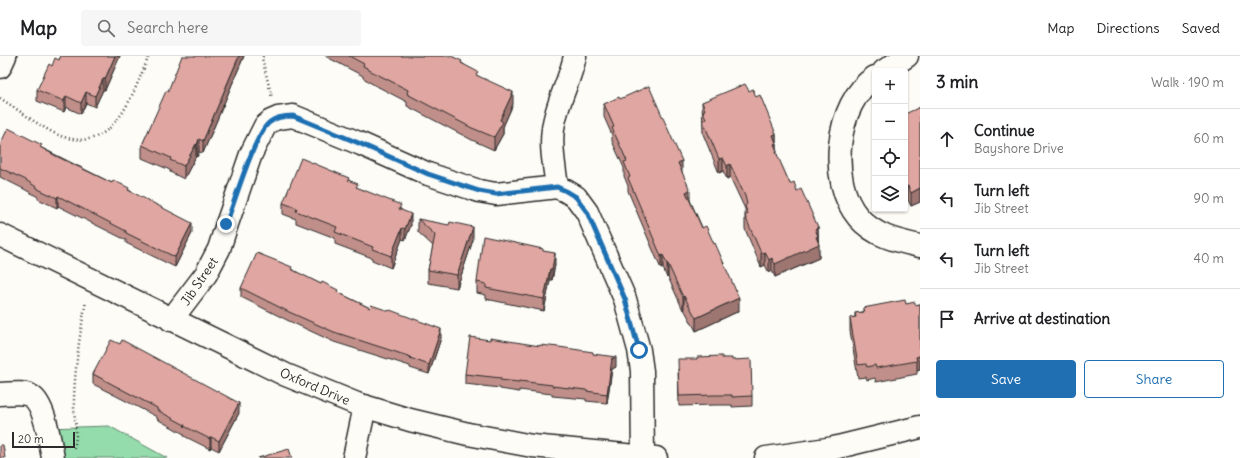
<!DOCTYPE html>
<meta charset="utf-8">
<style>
:root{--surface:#fff;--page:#f6f6f6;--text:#202124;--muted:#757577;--line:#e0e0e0;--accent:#1f6fb2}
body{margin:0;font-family:Delius,sans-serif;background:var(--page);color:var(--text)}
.controls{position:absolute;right:12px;top:12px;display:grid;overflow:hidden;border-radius:4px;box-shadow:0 1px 3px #0004}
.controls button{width:36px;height:36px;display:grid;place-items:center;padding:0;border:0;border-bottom:1px solid var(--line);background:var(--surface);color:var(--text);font:20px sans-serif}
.scale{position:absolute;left:12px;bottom:10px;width:63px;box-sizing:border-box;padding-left:4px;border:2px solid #2b2b2b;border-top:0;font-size:11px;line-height:14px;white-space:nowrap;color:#2b2b2b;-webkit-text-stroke:3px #fdfcf7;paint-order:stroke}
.stop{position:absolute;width:12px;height:12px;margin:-9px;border:3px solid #1f6fb2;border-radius:50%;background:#fff}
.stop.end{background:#1f6fb2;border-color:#fff;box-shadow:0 1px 4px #0008}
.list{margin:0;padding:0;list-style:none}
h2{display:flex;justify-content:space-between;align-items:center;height:52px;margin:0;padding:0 16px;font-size:17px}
h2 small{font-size:13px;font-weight:400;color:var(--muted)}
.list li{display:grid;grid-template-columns:26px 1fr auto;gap:12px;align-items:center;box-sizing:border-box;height:60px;padding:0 16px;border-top:1px solid var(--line)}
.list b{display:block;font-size:15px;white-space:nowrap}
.list p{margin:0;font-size:13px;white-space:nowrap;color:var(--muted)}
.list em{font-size:13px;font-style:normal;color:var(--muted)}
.actions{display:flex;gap:8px;padding:12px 16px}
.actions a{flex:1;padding:9px 0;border:1px solid var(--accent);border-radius:4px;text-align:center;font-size:14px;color:var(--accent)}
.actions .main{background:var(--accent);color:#fff}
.icon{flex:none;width:22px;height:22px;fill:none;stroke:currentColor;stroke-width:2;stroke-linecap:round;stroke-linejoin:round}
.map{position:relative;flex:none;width:920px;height:402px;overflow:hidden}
header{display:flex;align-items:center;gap:24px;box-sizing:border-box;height:56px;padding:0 20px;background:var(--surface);border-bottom:1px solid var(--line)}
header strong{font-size:19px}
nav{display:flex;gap:22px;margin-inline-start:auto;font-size:14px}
.search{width:280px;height:36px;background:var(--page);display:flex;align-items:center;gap:10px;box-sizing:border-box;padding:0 14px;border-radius:4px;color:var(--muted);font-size:15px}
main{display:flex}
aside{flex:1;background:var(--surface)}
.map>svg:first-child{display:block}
.green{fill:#94dcab;stroke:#60846b}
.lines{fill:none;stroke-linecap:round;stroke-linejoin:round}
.minor-casing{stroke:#2b2b2b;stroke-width:25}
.path{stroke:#2b2b2b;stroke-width:2.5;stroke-dasharray:1 3;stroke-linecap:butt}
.minor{stroke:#fdfcf7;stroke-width:22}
.wall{fill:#c18f8a;stroke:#2b2b2b}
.shaded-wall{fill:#9d7471;stroke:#2b2b2b}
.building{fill:#e0a6a1;stroke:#2b2b2b}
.route{stroke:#1f6fb2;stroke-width:5}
.labels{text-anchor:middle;stroke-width:3.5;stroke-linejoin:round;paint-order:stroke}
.street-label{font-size:13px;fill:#2b2b2b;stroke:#fdfcf7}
</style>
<header>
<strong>Map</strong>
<div class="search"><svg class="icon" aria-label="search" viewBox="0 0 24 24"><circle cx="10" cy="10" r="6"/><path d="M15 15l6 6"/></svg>Search here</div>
<nav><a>Map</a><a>Directions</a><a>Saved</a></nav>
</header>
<main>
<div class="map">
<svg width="920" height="402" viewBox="0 0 920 402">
<rect width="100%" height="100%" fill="#fdfcf7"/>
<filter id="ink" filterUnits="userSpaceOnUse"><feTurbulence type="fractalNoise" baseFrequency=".025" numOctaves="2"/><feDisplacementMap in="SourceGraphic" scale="8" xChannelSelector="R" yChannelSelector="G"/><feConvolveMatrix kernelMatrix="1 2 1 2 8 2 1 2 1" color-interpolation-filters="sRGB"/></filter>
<g filter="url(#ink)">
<path class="green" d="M109 370 167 402H53L46 372Z"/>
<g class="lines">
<defs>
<path id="minor" d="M575 0C570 25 556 48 553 73 550 92 555 113 557 131L566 135 576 141 587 156 625 243 639 294 642 315 643 401
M0 11 5 0
M884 15 907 0
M875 21C835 47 828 126 858 161 874 180 897 185 920 190
M0 179 286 319 357 348 410 364 468 378 532 390 656 402
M171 264 206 218 219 193 227 168 251 98 265 70 271 65 278 62 293 60 361 88 428 118 479 135 496 138 557 131
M0 338C10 338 23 335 31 340 45 348 50 387 53 402
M354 402 365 350
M766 402 834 392 920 371"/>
</defs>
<use href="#minor" class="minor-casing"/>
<path class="path" d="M263 0 262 2 272 42
M0 42C17 53 34 66 52 76 112 106 131 42 149 0
M74 392C79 374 73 361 74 343 75 310 80 277 86 245"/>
<use href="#minor" class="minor"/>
</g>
<path class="wall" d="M61 0H120L105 34H103L95 51 86 47 81 58 66 51 64 56 37 45V34L52 10 59 4Z
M244 0 203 97 199 96 197 101 196 100 184 123 170 116V114L142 102V89L168 35Z
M325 0H451L462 7 513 48 503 71V78L494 94 472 84 407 50V46L367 25V24L363 22V20Z
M749 35 756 41 776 78V93L777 100 790 128 797 135 818 171 819 202 775 221 772 215 769 217 765 209 761 211 745 173V153L730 121 727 123 723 115 719 117 703 78 702 46Z
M620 43 682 116 690 144 739 255 696 275 684 253 683 254 668 221 667 222 663 212 661 213 628 135V130L624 120V112L612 85V79L604 61V48Z
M920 51V146L911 150 908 144 905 145Z
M0 89 42 92 112 127 129 134 192 177 175 211 126 187V184L58 150 57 152 38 143V141L24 133 0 121Z
M349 124 358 132 401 153 411 169 405 184 402 183 391 212 372 204V202L335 188V182L296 167V163L283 158V147Z
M418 163 473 184 457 232 428 227V214L433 190 418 176Z
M543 195 555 209 552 224H550L544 255 486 243V239L477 237V226Z
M292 214 370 252 441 282 429 318 410 312V310L334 286 289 265 241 241V232Z
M906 248 915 249 920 248V313L917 314V318L876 326 875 322 867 324 866 321 858 322 850 275V262L855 261V257L863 256V252Z
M593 298 616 311 612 313 607 347 586 345V343L552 340V338L519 334V336L500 333V332L465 328V318Z
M722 302 732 304 752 340V350L732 351V349H715L679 350 678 313 697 303Z
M93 318 239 357 219 395 211 391 210 393 184 380V378L157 363V361L93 328Z"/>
<path class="shaded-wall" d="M115 0H120L105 34V23Z
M239 0H244L203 97V85Z
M103 23V34L95 51V40Z
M86 36V47L81 58V47Z
M513 36V48L503 71V78L494 94V81L500 64Z
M66 40V51L64 56V45Z
M776 78V96L777 95V109L773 79Z
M199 83V96L197 101V89Z
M196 88V100L184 123V110Z
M723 102V115L719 117V103Z
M682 105V118L678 107Z
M730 108V121L727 123V110Z
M908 130V144L905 145V132Z
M920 132V146L911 150V137Z
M690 134V147L686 136Z
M58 140V150L57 152V142Z
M411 158V169L405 184V173Z
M192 167V177L175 211V201Z
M473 171V184L457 232V219Z
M818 171V189L819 188V202L775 221V208L815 173Z
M402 172V183L391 212V200Z
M765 196V209L761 211V197Z
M555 197V209L552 224V213Z
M663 199V212L661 213V200Z
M772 202V215L769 217V204Z
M667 208H668V221L667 222Z
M550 213V224L544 255V243Z
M684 240V253L683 254V241Z
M739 242V255L696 275V262Z
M441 273V282L429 318V309Z
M920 300V313L917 314V305L916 301Z
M616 301V311L612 313 607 347V338L611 303Z
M239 347V357L219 395V385Z
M211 381V391L210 393V383Z"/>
<path class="building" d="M61 0H115L105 23H103L95 40 86 36 81 47 66 40 64 45 37 34 49 8 52 10 55 2 59 4Z
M182 0H239L203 85 199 83 197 89 196 88 184 110 170 104 171 102 142 89 166 35H168Z
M349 0H451L462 5 461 7 478 16 476 19 513 36 500 64 503 66 494 81 472 72 407 38 408 34 367 13V12L363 10 364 8Z
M745 28 749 35 753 33 756 41 760 39 776 78 773 79 776 87 774 88 777 95 776 96 790 128 794 126 797 135 801 133 818 171 815 173 818 180 816 181 819 188 775 208 772 202 769 204 765 196 761 197 745 160 748 158 745 150 747 148 745 140 730 108 727 110 723 102 719 103 703 65 706 63 703 55 705 54 702 46Z
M649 30 682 105 678 107 690 134 686 136 702 172 706 170 714 188 715 187 739 242 696 262 684 240 683 241 668 208H667L663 199 661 200 628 122 630 121 624 106 627 105 612 72 614 71 604 48 619 41 620 43Z
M920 51V132L911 137 908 130 905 132V58Z
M8 72 42 89 40 91 56 100 112 127 113 124 129 132 128 134 192 167 175 201 126 177V175L58 140 57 142 38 133V132L24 123 0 112V89Z
M301 102 349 122 348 124 358 128 356 131 401 149 399 153 411 158 405 173 402 172 391 200 372 193 373 191 335 176 337 171 296 155 297 152 283 147Z
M418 163 449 169 450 166 473 171 457 219 428 214 435 179Z
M483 180 543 193V195L555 197 552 213H550L544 243 486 232V228L477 226Z
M257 197 292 211 291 213 321 228 322 226 338 234 337 236 370 252 371 249 389 255 390 254 441 273 429 309 410 302 411 301 334 276 289 256 241 232Z
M905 244 906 248 915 246V249L920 248V300L916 301 917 305 876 312 875 309 867 311 866 308 858 309 850 262 856 261 855 257 864 256 863 252Z
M470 281 490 284V282L540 290V289L559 291 593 296V298L616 301 611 303H612L607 338 586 335V334L552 330V329L519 325V326L500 324 501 322 465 318Z
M111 284 120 288 122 284 239 347 219 385 211 381 210 383 184 370 185 369 157 354V352L93 318Z
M722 300V302H732V304L751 303 752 340 732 341V339H715L679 340 678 303H697V301Z
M0 389H3L5 402H0Z
M289 393 292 402H258Z"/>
</g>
<g class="lines" filter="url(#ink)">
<path class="route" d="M226 168C234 148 255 76 270 66 276 61 285 60 293 60L361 88 428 118 479 135 496 138 557 131 566 135 576 141 587 156 625 243 639 294"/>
</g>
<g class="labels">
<g class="street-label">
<text transform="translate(199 225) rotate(-56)" y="5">Jib Street</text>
<text transform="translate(315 330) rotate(23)" y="5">Oxford Drive</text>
</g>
</g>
</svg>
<div class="controls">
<button>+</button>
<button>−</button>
<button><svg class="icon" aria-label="locate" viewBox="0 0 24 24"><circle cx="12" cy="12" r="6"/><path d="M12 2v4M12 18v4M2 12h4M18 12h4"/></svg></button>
<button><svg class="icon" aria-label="layers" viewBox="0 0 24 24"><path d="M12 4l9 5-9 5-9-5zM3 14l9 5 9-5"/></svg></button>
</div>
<div class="scale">20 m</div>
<div class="stop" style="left:639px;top:294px"></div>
<div class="stop end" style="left:226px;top:168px"></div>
</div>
<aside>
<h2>3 min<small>Walk · 190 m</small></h2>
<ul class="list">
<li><svg class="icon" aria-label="ahead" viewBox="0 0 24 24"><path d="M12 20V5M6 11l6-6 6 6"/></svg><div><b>Continue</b><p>Bayshore Drive</p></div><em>60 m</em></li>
<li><svg class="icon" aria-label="left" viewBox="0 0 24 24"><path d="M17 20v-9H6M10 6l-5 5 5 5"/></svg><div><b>Turn left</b><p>Jib Street</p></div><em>90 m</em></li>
<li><svg class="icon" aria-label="left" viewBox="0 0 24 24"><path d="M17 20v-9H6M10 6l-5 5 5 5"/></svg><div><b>Turn left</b><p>Jib Street</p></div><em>40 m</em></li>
<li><svg class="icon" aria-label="arrive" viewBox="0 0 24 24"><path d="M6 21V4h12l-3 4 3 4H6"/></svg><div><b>Arrive at destination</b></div></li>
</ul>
<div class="actions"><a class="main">Save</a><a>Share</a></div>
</aside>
</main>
